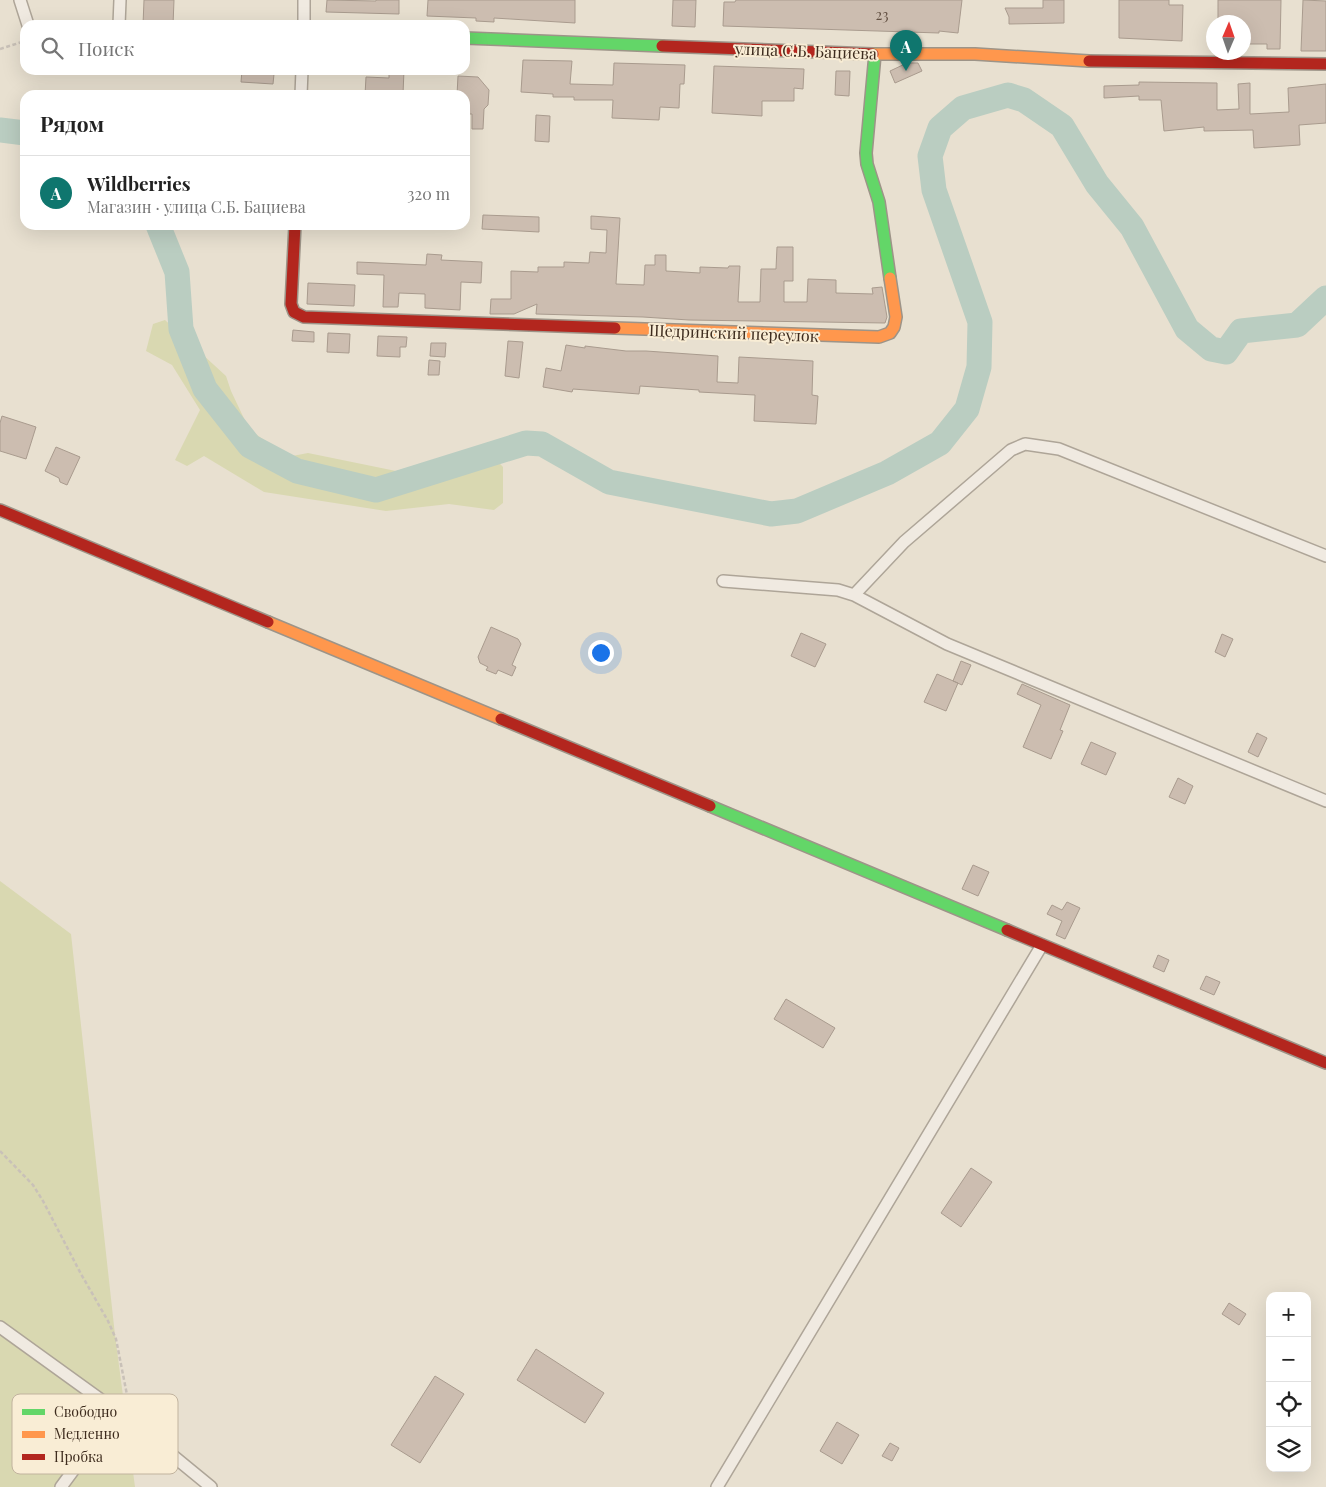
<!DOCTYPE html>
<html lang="ru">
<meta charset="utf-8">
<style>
:root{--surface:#fff;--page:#f2f2f2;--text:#222;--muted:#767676;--line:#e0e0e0;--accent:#0f766e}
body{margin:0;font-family:"Playfair Display",serif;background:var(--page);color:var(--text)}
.controls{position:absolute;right:15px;bottom:15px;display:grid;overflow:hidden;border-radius:10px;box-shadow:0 5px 20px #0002}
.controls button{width:45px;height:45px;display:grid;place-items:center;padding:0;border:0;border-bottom:1px solid var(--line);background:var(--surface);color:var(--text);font:25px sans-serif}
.compass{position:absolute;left:1206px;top:15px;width:45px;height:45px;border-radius:50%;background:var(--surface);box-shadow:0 5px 20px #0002;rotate:2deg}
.you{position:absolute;left:600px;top:652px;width:18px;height:18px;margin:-12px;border:4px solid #fff;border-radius:50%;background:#1a73e8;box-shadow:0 0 0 8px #1a73e833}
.badge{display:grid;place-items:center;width:32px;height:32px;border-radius:50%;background:var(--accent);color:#fff;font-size:16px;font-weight:700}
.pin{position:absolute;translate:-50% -41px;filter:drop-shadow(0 1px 2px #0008)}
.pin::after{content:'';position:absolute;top:26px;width:18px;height:15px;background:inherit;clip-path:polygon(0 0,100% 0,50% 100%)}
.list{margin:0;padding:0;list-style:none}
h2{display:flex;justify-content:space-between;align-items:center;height:65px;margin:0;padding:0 20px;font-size:21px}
h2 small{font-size:16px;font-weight:400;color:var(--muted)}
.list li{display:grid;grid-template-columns:32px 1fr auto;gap:15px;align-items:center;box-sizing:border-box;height:75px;padding:0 20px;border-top:1px solid var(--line)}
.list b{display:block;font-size:19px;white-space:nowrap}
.list p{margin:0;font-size:16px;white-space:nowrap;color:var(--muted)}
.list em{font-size:16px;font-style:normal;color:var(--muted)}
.icon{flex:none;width:28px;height:28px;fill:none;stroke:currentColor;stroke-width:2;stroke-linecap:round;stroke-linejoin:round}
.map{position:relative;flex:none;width:1326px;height:1487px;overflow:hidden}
.search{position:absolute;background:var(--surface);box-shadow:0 5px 20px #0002;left:20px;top:20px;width:450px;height:55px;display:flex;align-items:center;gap:12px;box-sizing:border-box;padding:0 18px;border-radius:15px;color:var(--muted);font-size:19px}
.panel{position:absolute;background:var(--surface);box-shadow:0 5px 20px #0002;left:20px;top:90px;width:450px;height:140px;border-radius:15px}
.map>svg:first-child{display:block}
.green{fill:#d9d8b1}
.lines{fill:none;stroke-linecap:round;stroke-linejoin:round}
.river{stroke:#bacdc1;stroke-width:25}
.building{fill:#ccbdb0;stroke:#a99b8e}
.street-casing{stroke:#aea598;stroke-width:14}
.fast-casing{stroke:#9d9488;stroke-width:14}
.slow-casing{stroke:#9d9488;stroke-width:14}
.jam-casing{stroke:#9d9488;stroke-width:14}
.path{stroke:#c9c1b8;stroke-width:2.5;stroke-dasharray:4 2.5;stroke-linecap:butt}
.street{stroke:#f0eae1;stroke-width:11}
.fast{stroke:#63d668;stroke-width:11}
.slow{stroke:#ff974d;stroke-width:11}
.jam{stroke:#b3261e;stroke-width:11}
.labels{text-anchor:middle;stroke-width:4;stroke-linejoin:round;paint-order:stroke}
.number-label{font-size:14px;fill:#625042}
.street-label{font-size:16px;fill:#3e2c1e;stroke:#f9edd5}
.key{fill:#f9edd5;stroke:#c1b39e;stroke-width:1}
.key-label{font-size:14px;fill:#3e2c1e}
</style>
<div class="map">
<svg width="1326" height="1487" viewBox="0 0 1326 1487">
<rect width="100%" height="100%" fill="#e8e0d0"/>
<path class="green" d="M165 320 226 376 231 391 249 429 287 457 308 453 396 471 484 447 503 467V503L494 510 449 504 386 511 264 492 204 456 187 466 175 460 200 410 172 365 146 351 153 324Z
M0 881 71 934 115 1335 135 1487H0Z"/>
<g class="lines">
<path class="river" d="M0 130 25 133
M158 225 177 272 181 329 205 389 250 446 297 471 376 490 526 443 542 444 609 482 771 514 797 511 887 473 940 443 967 409 979 367 980 322 934 190 930 156 940 128 963 108 1008 95 1024 100 1062 126 1097 184 1132 227 1187 329 1211 349 1226 352 1241 331 1297 325 1326 298"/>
</g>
<path class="building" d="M144 0H174L173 25H143Z
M327 0 376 1V0H399V14L326 12Z
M428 0H575V23L494 18V22L476 21V18L427 16Z
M673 0H696L695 27 672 26Z
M736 0H962L958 33 939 31V33L723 26 724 2H735Z
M1043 0H1064V23L1009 24V17L1005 8H1043Z
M1119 0H1169V5H1183L1182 41 1119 38Z
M1218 0H1281L1280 49H1267V44H1244V22H1218Z
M1303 0 1326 1V51H1301Z
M523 60 572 61 570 84 613 85 614 63 685 65 684 84H680L679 108 660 107 659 120 612 118 613 100H574V97H553V94L521 92Z
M907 63H918L922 71 895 83 890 71Z
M714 66 804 69 803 89 794 88V101H762V116L712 113Z
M242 70H254V72L274 74 273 84 241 82Z
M389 70H404L403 94 365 95 366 77 389 78Z
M836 71H850L849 96 835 95Z
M458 76 478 77 489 90 488 105 484 109 483 129H472V114H465V95H457Z
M1139 82 1217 83V110L1239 109 1238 84 1250 83V114L1289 112 1288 88 1326 84V123L1299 125 1300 145 1254 148 1253 130 1204 131V127L1164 131 1161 100H1139V96L1104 98V86L1139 85Z
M536 115 550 116 549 142 535 141Z
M483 215 539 217V232L482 229Z
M591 216 620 218 616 284 644 285 645 265H655V255H666V271L700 273V267L728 268 729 266H740L738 302H760L761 269H776L777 247H793V281H784V302H807L808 279 836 280V293L873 294 872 288 882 287 887 317 885 323 689 320 643 317 536 314 537 304 514 314H490L491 299H511V271L538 272V267H564V262L589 263 590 252 606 253 607 230 591 229Z
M427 254 442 255 441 260 482 262 481 283 461 282 460 310 425 308V294L399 293 398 307H383L384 275 357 274V262L426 265Z
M308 283 355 285 354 306 307 304Z
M293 330 314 332V342L292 341Z
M328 333 350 334 349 353 327 352Z
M378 336 407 337 406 347H400V357L377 356Z
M508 341 523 342 519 378 505 376Z
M431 343H446L445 357 430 356Z
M566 345 585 348V346L626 351H646L718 356 717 382 738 383 739 357 813 361 812 395 818 396 816 424 754 421 755 395 699 392V390L640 386 639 394 573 389 572 392 543 387 546 368 561 371Z
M429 360 440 361 439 375H428Z
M2 416 36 427 26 459 0 451V423Z
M56 447 80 457 67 485 60 482 59 478 45 471Z
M491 627 518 639 521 644 512 665 516 667 512 676 498 670 496 674 486 670 488 667 480 663 478 657Z
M801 633 826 644 815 667 791 656Z
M1222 634 1233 639 1225 657 1215 652Z
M961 661 971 665 962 685 953 681Z
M937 674 958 683 946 711 924 702Z
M1022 684 1070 705 1060 730 1063 731 1051 759 1023 747 1041 705 1017 694Z
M1257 733 1267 738 1258 757 1248 752Z
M1091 742 1116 753 1106 775 1081 764Z
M1178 778 1193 786 1185 804 1169 797Z
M973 865 989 872 978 896 962 889Z
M1067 902 1080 908 1065 939 1056 935 1062 921 1047 914 1052 905 1062 910Z
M1158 955 1169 960 1164 972 1153 967Z
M1206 976 1220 982 1214 995 1200 989Z
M786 999 835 1028 823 1048 774 1019Z
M971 1168 992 1182 961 1227 941 1213Z
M1229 1303 1246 1314 1239 1325 1222 1314Z
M536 1349 604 1393 585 1423 517 1380Z
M435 1376 464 1394 420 1463 391 1445Z
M837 1422 859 1435 842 1464 820 1451Z
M890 1443 899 1448 892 1461 882 1456Z"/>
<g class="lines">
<defs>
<path id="street" d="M20 0 28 25
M119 25 120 0
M304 25V0
M301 95 302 70
M723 581 838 590 854 595 947 644 1326 801
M854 595 904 542 1011 450 1025 444 1059 449 1326 556
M0 1327 133 1423 211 1487
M61 1487 117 1411
M717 1487 1042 945"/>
<path id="fast" d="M465 38 662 46
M875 54 866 153 867 164 879 202 890 278
M710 806 1007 930"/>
<path id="slow" d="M873 54H975L1089 61
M615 328 879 337 890 333 894 327 896 317 890 278
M268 622 501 719"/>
<path id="jam" d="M662 46 873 54
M1089 61 1326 64
M295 225 291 304 294 312 304 317 615 328
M0 510 268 622
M501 719 710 806
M1007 930 1326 1063"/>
</defs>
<use href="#street" class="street-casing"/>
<use href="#fast" class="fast-casing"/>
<use href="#slow" class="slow-casing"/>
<use href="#jam" class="jam-casing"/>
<path class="path" d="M0 49 25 41
M0 1151 33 1185 43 1201 81 1274 108 1321 116 1339 129 1405"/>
<use href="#street" class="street"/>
<use href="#fast" class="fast"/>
<use href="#slow" class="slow"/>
<use href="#jam" class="jam"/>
</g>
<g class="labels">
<g class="number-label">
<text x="882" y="20">23</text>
</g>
<g class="street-label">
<text transform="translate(806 51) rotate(2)" y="6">улица С.Б. Бациева</text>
<text transform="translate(734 333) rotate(2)" y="6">Щедринский переулок</text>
</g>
</g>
<rect x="12" y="1394" width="166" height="80" rx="8" class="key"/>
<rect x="22" y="1409" width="23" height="6" fill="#63d668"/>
<rect x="22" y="1431" width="23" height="7" fill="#ff974d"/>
<rect x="22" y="1454" width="23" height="6" fill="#b3261e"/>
<g class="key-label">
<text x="54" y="1417">Свободно</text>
<text x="54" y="1439">Медленно</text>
<text x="54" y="1462">Пробка</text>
</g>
</svg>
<div class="controls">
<button>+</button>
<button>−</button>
<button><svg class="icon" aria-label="locate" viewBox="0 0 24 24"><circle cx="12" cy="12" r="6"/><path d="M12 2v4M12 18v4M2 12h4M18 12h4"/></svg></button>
<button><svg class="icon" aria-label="layers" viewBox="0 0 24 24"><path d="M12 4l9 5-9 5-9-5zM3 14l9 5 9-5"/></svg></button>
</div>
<svg class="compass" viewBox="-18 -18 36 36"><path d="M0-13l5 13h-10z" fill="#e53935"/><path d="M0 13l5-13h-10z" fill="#767676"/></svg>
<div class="you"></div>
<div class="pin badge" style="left:906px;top:71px">A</div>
<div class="search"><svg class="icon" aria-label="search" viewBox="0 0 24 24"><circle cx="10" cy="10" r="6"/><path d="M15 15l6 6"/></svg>Поиск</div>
<section class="panel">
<h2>Рядом<small></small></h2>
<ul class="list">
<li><span class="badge">A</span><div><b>Wildberries</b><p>Магазин · улица С.Б. Бациева</p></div><em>320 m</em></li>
</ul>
</section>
</div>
